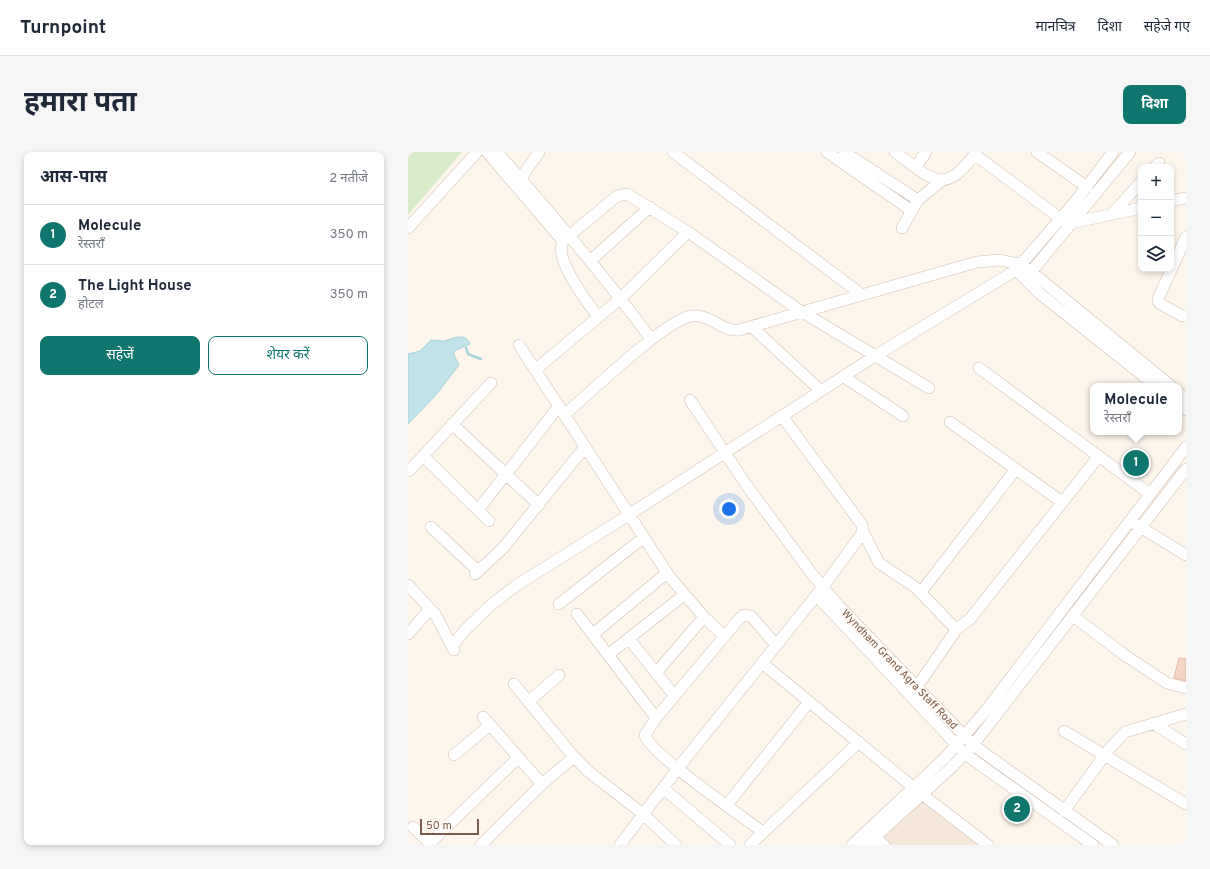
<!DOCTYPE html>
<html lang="hi">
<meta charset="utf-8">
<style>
:root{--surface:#fff;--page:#f6f6f7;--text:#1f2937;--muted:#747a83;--line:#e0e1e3;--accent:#0f766e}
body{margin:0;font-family:Overpass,"Noto Sans Devanagari",sans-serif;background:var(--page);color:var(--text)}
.controls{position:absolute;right:12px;top:12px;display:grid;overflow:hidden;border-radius:8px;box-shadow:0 2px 6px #0003}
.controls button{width:36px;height:36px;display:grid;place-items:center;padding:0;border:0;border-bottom:1px solid var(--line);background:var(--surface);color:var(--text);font:20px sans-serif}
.scale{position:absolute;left:12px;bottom:10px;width:59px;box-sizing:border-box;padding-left:4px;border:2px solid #7a5c4d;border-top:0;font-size:11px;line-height:14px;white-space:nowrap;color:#7a5c4d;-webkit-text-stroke:3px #fffaf3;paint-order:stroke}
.you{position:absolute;left:321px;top:357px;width:14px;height:14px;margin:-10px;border:3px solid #fff;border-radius:50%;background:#1a73e8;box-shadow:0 0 0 6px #1a73e833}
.badge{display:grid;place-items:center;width:26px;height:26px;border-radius:50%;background:var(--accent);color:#fff;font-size:13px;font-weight:700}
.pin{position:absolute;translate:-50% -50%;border:2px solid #fff;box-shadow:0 1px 4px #0006}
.popup{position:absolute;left:682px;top:231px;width:92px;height:52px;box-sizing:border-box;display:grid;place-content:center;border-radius:8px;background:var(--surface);filter:drop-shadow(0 1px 3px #0005);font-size:13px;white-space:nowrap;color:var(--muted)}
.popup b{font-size:15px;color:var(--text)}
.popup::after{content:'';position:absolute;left:50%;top:100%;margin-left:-8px;border:8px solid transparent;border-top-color:var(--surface)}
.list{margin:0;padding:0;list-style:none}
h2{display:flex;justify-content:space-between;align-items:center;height:52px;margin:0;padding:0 16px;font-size:17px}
h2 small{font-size:13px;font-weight:400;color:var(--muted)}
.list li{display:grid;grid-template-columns:26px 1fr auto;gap:12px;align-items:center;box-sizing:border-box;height:60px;padding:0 16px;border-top:1px solid var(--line)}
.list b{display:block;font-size:15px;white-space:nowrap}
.list p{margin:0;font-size:13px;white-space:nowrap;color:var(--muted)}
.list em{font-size:13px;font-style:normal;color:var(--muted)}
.actions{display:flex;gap:8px;padding:12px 16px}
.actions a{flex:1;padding:9px 0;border:1px solid var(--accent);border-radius:8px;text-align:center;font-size:14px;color:var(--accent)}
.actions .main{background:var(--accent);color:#fff}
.icon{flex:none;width:22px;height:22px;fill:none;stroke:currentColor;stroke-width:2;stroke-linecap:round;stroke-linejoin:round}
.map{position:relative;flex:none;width:778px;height:693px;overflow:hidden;border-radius:8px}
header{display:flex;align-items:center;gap:24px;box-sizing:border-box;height:56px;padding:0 20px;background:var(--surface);border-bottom:1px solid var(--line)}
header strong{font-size:19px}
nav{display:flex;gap:22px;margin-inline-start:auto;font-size:14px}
.intro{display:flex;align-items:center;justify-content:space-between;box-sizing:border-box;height:96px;padding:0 24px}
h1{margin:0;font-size:28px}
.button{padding:10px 18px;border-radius:8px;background:var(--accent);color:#fff;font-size:14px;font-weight:700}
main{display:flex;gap:24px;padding:0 24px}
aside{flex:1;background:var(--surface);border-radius:8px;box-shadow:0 2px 6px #0003}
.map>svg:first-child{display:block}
.residential{fill:#f5e8da}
.green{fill:#d8ecc9}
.water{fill:#bfe3e8;stroke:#a5d3da}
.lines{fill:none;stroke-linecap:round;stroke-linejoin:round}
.stream{stroke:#a5d3da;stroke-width:2.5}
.building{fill:#f3d5c3;stroke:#e6bba3}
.minor-casing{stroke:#d1beb0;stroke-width:12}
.minor{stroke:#fff;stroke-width:11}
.labels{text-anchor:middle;stroke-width:3;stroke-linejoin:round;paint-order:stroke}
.street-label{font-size:11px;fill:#7a5c4d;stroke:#fffaf3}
</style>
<header>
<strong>Turnpoint</strong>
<nav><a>मानचित्र</a><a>दिशा</a><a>सहेजे गए</a></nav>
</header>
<div class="intro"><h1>हमारा पता</h1><a class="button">दिशा</a></div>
<main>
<aside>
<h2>आस-पास<small>2 नतीजे</small></h2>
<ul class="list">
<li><span class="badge">1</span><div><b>Molecule</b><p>रेस्तराँ</p></div><em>350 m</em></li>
<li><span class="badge">2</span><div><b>The Light House</b><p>होटल</p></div><em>350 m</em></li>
</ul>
<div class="actions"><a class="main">सहेजें</a><a>शेयर करें</a></div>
</aside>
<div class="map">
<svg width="778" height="693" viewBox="0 0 778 693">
<rect width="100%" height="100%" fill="#fdf6ec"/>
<path class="residential" d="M515 648 572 693H466Z"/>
<path class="green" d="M0 0H54L0 63Z"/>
<path class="water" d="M49 185C56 185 59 185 62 192L46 199V203L51 213 27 244 0 272V202L12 199 23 188 36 189Z"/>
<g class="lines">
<path class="stream" d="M58 196 60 202 73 207"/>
</g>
<path class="building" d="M771 506 778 507V529L766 526Z"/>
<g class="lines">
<defs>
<path id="minor" d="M79 0 155 89
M89 0C143 61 195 122 243 187
M265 0 454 143
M419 0 504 59
M436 0 510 48
M487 0C524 27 536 46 568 0
M629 0 679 35
M566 2 653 67 663 71 733 56
M508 15 518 0
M747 15 751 11
M113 26 131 0
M763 49 778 46
M705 61 733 30
M0 76 69 0
M494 76 510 48 533 29
M778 85 750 147 751 151 774 164H778
M183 108 242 55
M608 118 631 141 748 234
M619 125 722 0
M190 165C180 151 145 107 155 89 157 87 160 85 162 83L209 44 219 42 280 80 394 160 521 236
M344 175 413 239
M111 193 261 424 296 465 316 484
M571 216 742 342
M127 218 213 146 280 80
M436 225 495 264
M771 241 778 246
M282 248 339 334 404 422 431 454 565 593 705 693
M771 252 778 258
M156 263C180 243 257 168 283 164 302 161 313 180 331 178L569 110 592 108 615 113 763 234
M542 270 654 350
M44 272 131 353
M15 304 81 369
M1 319 83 231
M70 358 151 254
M727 372 778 403
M23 375 70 419
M455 380 471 411 507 435 547 476 546 481 509 535
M67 422 95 396 177 295
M0 433 27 462 46 498
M513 440 608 317
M408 443 557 602 685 693
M151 452 235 386
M169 462 248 566
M665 464 715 502 759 531 778 536
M547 478 562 467 691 304
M0 482 22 457
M185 482 259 421
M221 487 266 543
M44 494 58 477 84 452 109 433 208 371 467 204 608 118 666 51 705 0
M201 502 276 443
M354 511 506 636 580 693
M248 521 296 465
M106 532 166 605 181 620 235 662 268 693
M120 550 151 523
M75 565 134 632
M745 571 778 592
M656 579 778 652
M46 603 82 573
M255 636 322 693
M319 653 401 550
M656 659 702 596 717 580 778 562
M5 675 24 693
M355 680C336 666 240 600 237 583L248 566 331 467 336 463 343 464 368 493
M466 685 476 693
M22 691 110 606
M73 693 134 632 166 605
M212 693 274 611 415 435 455 380 454 373 374 264
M342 693 451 590
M444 693 537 606 579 557 778 295
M458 693 543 616 565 593 778 317"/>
</defs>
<use href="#minor" class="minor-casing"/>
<use href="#minor" class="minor"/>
</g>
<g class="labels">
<g class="street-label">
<text transform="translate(492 517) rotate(46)" y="4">Wyndham Grand Agra Staff Road</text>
</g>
</g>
</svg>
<div class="controls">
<button>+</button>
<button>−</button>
<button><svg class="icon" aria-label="layers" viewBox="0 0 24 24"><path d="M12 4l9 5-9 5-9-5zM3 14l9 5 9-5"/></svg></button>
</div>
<div class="scale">50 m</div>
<div class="you"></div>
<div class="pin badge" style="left:728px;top:311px">1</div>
<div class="popup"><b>Molecule</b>रेस्तराँ</div>
<div class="pin badge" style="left:609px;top:657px">2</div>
</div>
</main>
